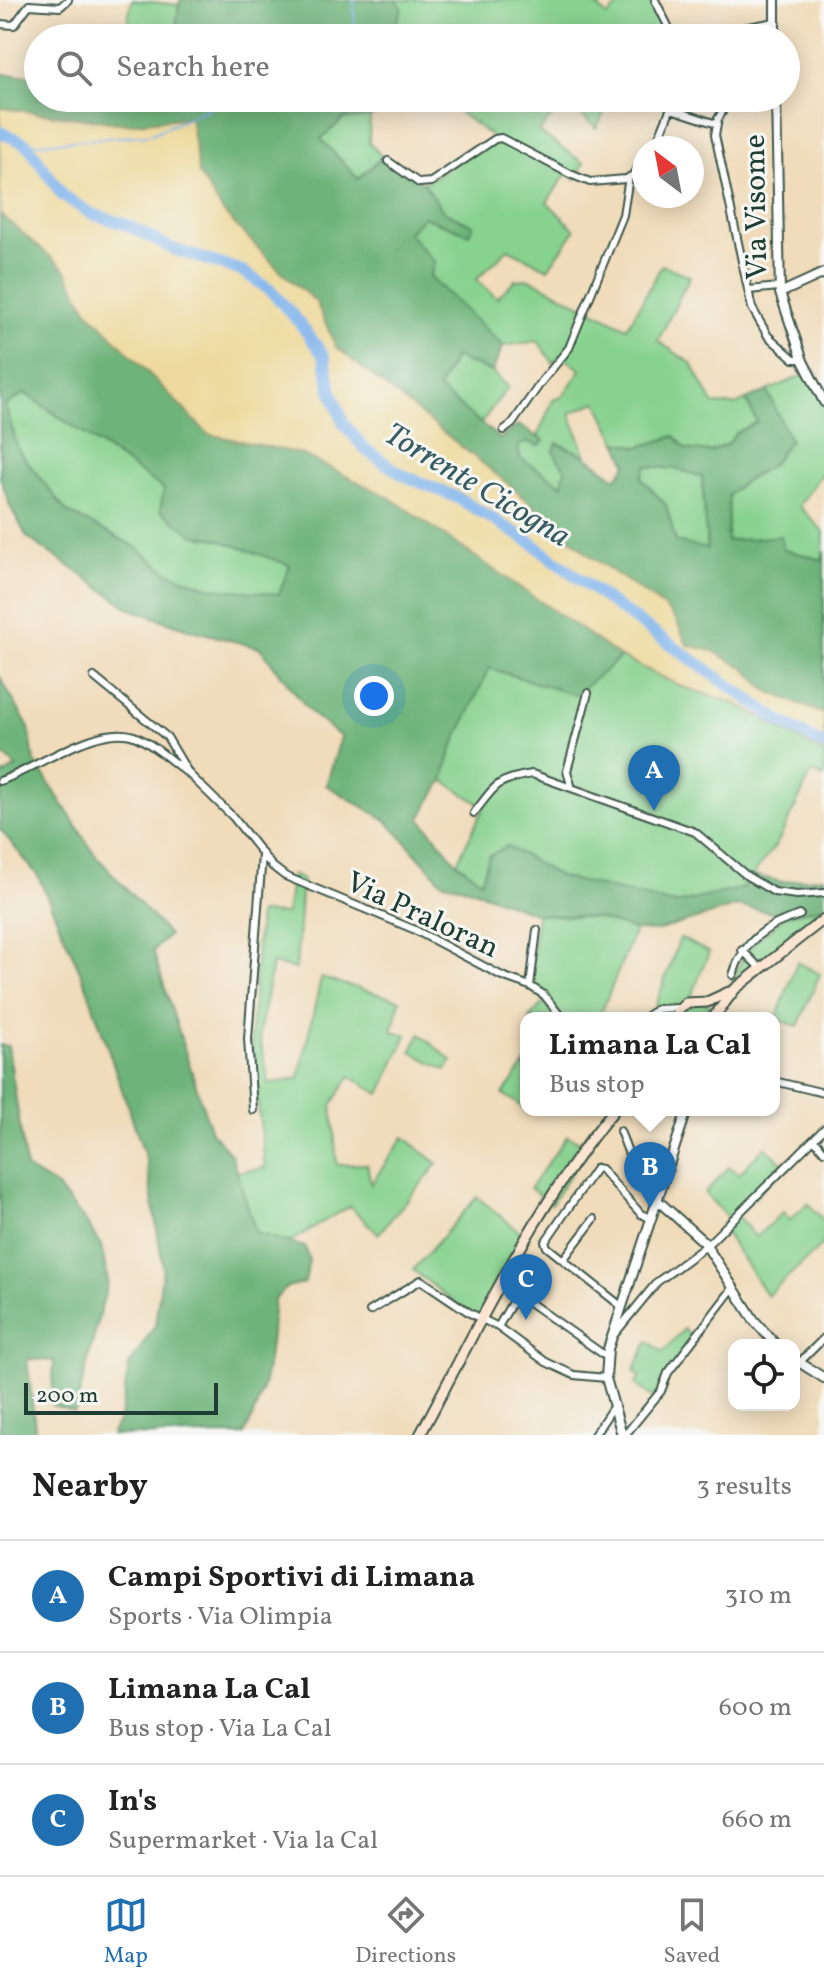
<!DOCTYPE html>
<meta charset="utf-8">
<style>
:root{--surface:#fff;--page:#f6f6f6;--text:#222;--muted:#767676;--line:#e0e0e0;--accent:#1f6fb2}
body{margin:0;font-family:Vollkorn,serif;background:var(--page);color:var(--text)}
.controls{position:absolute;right:24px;bottom:24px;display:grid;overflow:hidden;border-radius:16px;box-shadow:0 4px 20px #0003}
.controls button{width:72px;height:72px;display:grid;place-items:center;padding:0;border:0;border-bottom:2px solid var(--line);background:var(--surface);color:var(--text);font:40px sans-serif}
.compass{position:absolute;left:632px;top:136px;width:72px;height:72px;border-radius:50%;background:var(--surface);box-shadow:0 4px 20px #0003;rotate:328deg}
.scale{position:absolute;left:24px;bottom:20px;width:194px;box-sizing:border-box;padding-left:8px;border:4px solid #1f3d34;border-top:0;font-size:22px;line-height:28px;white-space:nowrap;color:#1f3d34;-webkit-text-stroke:6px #f6f6f2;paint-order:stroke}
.you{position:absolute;left:374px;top:696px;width:28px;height:28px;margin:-20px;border:6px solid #fff;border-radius:50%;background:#1a73e8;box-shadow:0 0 0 12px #1a73e833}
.badge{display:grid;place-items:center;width:52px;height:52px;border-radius:50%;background:var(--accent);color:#fff;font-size:26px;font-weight:700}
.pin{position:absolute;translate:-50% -66px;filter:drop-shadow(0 2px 4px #0008)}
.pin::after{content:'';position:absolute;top:42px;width:28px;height:24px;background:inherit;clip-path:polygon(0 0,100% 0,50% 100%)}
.popup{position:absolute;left:520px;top:1012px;width:260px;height:104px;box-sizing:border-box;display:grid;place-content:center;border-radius:16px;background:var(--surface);filter:drop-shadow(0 2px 6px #0005);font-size:26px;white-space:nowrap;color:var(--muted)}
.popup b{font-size:30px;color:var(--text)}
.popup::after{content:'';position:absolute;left:50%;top:100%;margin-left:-16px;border:16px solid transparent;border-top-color:var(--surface)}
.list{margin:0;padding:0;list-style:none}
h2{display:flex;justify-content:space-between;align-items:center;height:104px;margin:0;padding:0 32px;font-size:34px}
h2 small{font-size:26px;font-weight:400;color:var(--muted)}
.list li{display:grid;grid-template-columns:52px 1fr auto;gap:24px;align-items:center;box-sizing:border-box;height:112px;padding:0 32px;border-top:2px solid var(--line)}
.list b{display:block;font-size:30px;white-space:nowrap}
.list p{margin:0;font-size:26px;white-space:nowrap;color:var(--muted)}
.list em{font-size:26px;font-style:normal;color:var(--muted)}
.icon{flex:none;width:44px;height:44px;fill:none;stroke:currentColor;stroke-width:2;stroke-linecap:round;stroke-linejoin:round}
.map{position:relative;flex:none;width:824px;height:1435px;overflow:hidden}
.search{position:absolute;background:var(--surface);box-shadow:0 4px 20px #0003;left:24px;right:24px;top:24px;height:88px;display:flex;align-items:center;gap:20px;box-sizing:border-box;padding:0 28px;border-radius:44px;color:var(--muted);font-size:30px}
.sheet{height:440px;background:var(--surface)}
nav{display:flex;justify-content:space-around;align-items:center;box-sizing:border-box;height:112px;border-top:2px solid var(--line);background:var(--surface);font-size:22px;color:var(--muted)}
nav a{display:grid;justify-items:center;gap:4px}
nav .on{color:var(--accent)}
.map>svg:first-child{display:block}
.green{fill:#88d28f;stroke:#548862;stroke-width:2}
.forest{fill:#6eb47a;stroke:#467857;stroke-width:2;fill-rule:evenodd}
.sand{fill:#eeda9e;stroke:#868c69;stroke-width:2}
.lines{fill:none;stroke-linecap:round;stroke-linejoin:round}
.stream{stroke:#7fb4ed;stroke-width:2}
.river{stroke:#7fb4ed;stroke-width:12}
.minor-casing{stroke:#3e5548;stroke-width:10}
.tertiary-casing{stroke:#3e5548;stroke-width:12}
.secondary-casing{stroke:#3e5548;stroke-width:13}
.minor{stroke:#fff;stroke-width:6}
.tertiary{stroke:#fff;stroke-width:8}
.secondary{stroke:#fce5d0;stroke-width:9}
.labels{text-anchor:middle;stroke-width:6;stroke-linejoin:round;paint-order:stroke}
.street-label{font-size:30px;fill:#1f3d34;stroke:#f6f6f2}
.water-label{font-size:32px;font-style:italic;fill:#375b62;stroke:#f6f6f2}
</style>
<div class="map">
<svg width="824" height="1435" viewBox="0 0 824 1435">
<rect width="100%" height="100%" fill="#f6f6f2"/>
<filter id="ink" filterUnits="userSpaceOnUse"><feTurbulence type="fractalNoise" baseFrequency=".0125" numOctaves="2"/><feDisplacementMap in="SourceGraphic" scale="16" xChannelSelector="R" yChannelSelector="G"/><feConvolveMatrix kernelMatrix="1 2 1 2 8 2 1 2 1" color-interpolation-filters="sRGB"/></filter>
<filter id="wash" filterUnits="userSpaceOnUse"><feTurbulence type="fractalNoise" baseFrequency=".006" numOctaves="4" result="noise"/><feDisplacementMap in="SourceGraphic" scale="32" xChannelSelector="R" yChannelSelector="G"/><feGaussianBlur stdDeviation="1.8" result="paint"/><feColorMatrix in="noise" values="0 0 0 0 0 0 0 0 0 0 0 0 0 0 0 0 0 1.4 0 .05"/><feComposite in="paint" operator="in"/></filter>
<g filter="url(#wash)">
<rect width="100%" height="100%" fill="#f0dbba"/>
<path class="green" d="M132 0 179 5 174 38H124Z
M396 0H591L607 16 626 0H650L662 23 651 38H391L402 8Z
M440 98H624L619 106 610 102 596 128 565 100 539 132 584 163 576 179 566 174 547 202 575 230 548 269 508 249 476 280 497 298 515 280 530 279 627 328 662 265 690 276 658 341 692 364 713 404 735 405 746 400 757 422 736 433 728 444 710 453 686 449 675 436 639 447 617 442 597 402 570 413 586 456 558 443 565 469 563 485 520 458 517 446 527 441 543 440 538 435 553 400 562 397 581 370 561 355 553 363 538 341 503 346 430 277 408 233 423 217 473 225 443 211 424 183 495 139Z
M370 116 369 142 382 157 358 179 321 139 345 117 347 119Z
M455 357 492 372 508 387 481 423 438 389Z
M815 370 824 390V470L799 506 824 532 823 560 783 549 727 542 729 494 745 481 771 465 790 440 767 391Z
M24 393 164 489 193 535 217 539 290 565 279 595 211 588 169 573 136 547 67 512 19 451 5 406Z
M646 466 678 469 702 477 707 550 676 542 666 505 641 478Z
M621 657 683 687 737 704 824 753V777L812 772 778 842 743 888 710 897 675 904 613 891 561 877 507 846 481 881 457 863 484 807 443 780 451 751 489 668 575 695Z
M292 874 302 880 296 969 272 964 259 1035 269 1084 299 1078 321 978 400 1000 392 1031 407 1035 380 1094 350 1076 332 1105 337 1165 367 1164 371 1184 404 1137 438 1164 378 1234 350 1206 288 1243 256 1233 236 1172 265 1168 251 1040 259 913 286 914Z
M824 907V913L730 986 746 950 786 915Z
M537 914 597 918 635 930 599 1018H529L546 1001 529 988Z
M680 938 709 952 691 998 712 1006 705 1012 707 1018H646L655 1007Z
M797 962 820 974 798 1026 776 1019Z
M420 1034 452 1061 446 1070 411 1052Z
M526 1063V1109L503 1094Z
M604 1113 607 1117 551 1204 530 1188 567 1136 580 1142Z
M765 1147 786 1166 736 1215 756 1237 783 1212 790 1220 808 1203 824 1221V1243L767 1296 722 1228 729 1220 705 1193 729 1167 739 1174Z
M477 1197 529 1239 483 1321 469 1314 413 1270Z
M684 1329 693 1339 653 1398 635 1384 640 1376 634 1371 648 1341 663 1352Z"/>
<path class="forest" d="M180 0H396L402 7 391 38H174Z
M0 74 38 76V98H388L385 101V108C376 118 360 118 347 119L345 117 321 139 358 179 382 157 424 183 443 211 473 225 469 234 423 217 408 233 435 262 430 277 503 346 492 372 454 357 438 389 500 439 518 425 544 441 539 446 527 442 518 446 520 458 562 485 565 469 553 452 557 443 586 456 616 478 627 464 617 442 639 447 675 436 686 449 710 452 728 444 736 433 757 422 746 400 767 391 790 440 771 465 745 481 729 494 727 541 781 536 783 549 822 560 824 551V714L767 691 744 668 713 651 687 645 676 620 664 607 589 555 507 483 336 347 316 302 281 272 224 213 199 175 190 117 127 124 0 108ZM646 466 678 469 702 477 707 549 676 542 666 505 641 478Z
M0 214 65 269 88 311 208 434 302 454 389 497 621 657 575 695 489 668 451 751 443 780 420 818 457 863 481 881 489 856 507 846 561 877 675 904 743 888 753 875 782 882 824 877V907L786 915 737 906 657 931 635 930 597 918 537 914 468 888 442 882 387 821 326 785 341 737 312 714 260 648 188 629 131 609 27 537 11 508 0 477ZM25 393 164 489 160 510 193 535 217 539 290 565 279 594 211 588 169 573 136 547 67 512 19 451 5 406Z
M0 677 29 728 34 760 96 856 169 935 153 951 211 1132 231 1154 256 1233 305 1247 309 1259 305 1283 287 1287 274 1300C269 1352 269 1388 244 1435H111L120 1418 129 1366 155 1325 163 1267 146 1159 86 985 38 876 0 829V777L16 767 0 751Z
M0 1045 8 1046 26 1168 57 1187 86 1222 101 1246 108 1281 75 1412 51 1405 54 1361 27 1359 36 1435H0Z"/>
<path class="sand" d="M0 108 127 124 190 117 199 175 224 213 281 272 316 302 336 347 507 483 589 555 664 607 676 620 687 645 713 651 744 668 767 691 824 714V753L737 704 683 687 621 657 389 497 302 454 208 434 88 311 65 269 0 214Z"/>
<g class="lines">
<path class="stream" d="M354 0 355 38
M27 144 149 135 208 109 215 98"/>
<path class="river" d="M0 132 27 144 63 196 92 214 125 224 173 249 242 271 270 290 299 322 324 356 332 393 344 424 366 450 403 475 458 498 532 543 614 605 780 721 824 745"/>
</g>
</g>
<g filter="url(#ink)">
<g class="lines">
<defs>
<path id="minor" d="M655 0 674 38
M0 24 14 25 29 5 60 7 68 0
M725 38 743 28 775 22
M758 38 763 25
M730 98 718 119 715 135 752 308 768 336 794 359H802
M671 109 717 124
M652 148 659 137 675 98
M388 161 419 183 431 182 495 139 501 138 570 174 590 182 626 179 632 176 644 159
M749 290 779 287
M504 430 512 424 542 381 569 348 623 215 629 177
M94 677 167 737 189 774 233 817 272 866 285 876 413 929 502 976 530 986 544 995 562 1018
M0 781C35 769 98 723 134 736 152 743 170 760 186 772
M571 785 567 771 588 693
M474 813C496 785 495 780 532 774L695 832 747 876 774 892 797 895 824 893
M742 950 760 968
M733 975C743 941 766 925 800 915
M530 986 537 930
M644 1018 657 1009 678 1008
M774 1081 824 1093
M253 1110 248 1039 262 855
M620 1131 633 1165 656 1199
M814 1139 824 1151
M563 1260 594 1219
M621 1306 547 1247 545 1242 596 1168 601 1169 641 1214 650 1218
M370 1311 421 1280 470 1313 498 1327 546 1362 574 1375 606 1378
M498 1327 514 1299 522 1297 607 1357
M613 1336 657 1282 706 1246 824 1129
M799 1363 824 1338
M594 1435 613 1407
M625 1435 661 1391 668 1373 733 1288"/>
<path id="tertiary" d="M775 0V38
M776 98 780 293 803 361 824 402
M780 293 824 273
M656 1199 704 1242 754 1320 776 1345
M794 1359 824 1378
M622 1435 606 1378 608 1349 687 1110"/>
<path id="secondary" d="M676 1018 677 1012 686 1003 707 1002 729 992
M713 1018 735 989 824 919
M420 1435C479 1325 534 1207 614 1110"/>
</defs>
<use href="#minor" class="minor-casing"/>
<use href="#tertiary" class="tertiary-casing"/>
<use href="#secondary" class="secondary-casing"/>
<use href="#minor" class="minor"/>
<use href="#tertiary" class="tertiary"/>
<use href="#secondary" class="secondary"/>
</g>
</g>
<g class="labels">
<g class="street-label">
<text transform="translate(755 207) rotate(-91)" y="10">Via Visome</text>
<text transform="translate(423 914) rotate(25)" y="10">Via Praloran</text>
</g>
<g class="water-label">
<text transform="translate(478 484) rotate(31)" y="11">Torrente Cicogna</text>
</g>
</g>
</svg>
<div class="controls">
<button><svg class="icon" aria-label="locate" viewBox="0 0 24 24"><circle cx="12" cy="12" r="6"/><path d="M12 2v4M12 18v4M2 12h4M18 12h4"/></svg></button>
</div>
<svg class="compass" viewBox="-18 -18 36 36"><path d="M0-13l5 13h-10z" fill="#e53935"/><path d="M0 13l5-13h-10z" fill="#767676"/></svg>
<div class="scale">200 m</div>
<div class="you"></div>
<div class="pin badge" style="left:654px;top:811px">A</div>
<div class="pin badge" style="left:650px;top:1208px">B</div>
<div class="popup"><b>Limana La Cal</b>Bus stop</div>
<div class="pin badge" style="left:526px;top:1320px">C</div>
<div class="search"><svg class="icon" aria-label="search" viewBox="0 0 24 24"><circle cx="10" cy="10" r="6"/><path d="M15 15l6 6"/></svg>Search here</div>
</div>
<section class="sheet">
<h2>Nearby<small>3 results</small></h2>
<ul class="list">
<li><span class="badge">A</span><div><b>Campi Sportivi di Limana</b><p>Sports · Via Olimpia</p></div><em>310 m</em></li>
<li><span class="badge">B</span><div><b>Limana La Cal</b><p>Bus stop · Via La Cal</p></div><em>600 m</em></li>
<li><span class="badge">C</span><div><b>In's</b><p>Supermarket · Via la Cal</p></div><em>660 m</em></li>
</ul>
</section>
<nav>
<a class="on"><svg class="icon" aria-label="map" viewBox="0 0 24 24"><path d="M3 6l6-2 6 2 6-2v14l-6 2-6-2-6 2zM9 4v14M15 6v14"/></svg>Map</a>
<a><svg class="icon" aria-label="directions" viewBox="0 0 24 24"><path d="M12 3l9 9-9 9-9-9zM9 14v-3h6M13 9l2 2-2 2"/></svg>Directions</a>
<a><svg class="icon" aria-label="saved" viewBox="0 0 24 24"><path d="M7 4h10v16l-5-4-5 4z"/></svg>Saved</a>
</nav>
